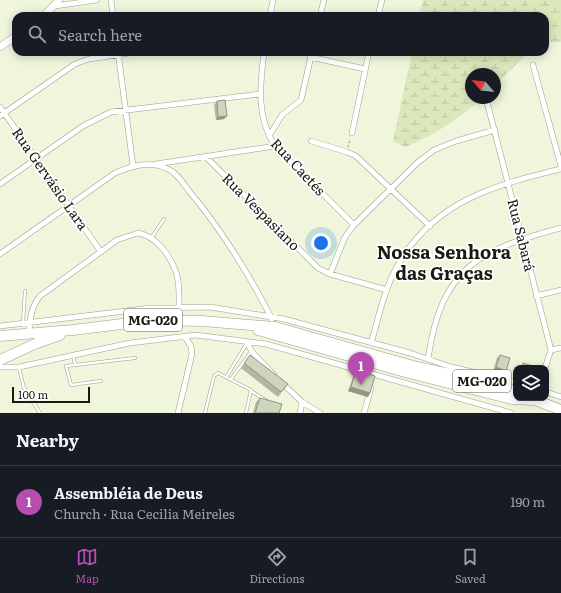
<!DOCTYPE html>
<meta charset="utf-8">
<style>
:root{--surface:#171b24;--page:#20242c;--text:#f1f3f6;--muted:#9ea1a6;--line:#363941;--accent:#b64eb1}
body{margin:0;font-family:Literata,serif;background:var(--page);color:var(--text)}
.controls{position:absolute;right:12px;bottom:12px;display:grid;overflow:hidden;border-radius:8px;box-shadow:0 2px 10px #0003}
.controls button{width:36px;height:36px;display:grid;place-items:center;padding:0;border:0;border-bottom:1px solid var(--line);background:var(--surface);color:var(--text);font:20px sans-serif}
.compass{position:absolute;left:465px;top:68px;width:36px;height:36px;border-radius:50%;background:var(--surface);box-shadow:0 2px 10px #0003;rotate:298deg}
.scale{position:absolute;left:12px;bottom:10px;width:78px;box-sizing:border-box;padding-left:4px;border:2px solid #191b12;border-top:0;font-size:11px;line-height:14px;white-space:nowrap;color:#191b12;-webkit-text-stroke:3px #fff;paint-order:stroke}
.you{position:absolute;left:321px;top:243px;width:14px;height:14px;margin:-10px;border:3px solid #fff;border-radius:50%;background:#1a73e8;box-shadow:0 0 0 6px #1a73e833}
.badge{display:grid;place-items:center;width:26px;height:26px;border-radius:50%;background:var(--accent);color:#fff;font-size:13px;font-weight:700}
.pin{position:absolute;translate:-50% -33px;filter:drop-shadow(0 1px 2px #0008)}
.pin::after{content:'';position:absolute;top:21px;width:14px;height:12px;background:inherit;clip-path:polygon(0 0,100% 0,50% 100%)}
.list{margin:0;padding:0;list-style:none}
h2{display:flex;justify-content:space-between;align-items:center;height:52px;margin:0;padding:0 16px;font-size:17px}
h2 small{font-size:13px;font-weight:400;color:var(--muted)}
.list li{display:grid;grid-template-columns:26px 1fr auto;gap:12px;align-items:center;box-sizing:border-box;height:72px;padding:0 16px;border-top:1px solid var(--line)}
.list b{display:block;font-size:15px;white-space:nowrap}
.list p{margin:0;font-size:13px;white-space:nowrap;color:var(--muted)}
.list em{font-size:13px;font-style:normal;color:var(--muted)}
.icon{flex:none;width:22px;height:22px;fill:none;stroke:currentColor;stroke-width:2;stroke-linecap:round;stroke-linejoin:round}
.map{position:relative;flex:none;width:561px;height:413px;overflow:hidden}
.search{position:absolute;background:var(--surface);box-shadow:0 2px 10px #0003;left:12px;right:12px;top:12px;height:44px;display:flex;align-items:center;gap:10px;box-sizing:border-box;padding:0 14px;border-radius:12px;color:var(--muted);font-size:15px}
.sheet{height:124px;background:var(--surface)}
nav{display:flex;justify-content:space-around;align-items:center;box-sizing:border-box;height:56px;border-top:1px solid var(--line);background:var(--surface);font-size:11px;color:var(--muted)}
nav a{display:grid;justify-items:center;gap:2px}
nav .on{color:var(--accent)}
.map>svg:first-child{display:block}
.wetland{fill:url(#wetland-marsh)}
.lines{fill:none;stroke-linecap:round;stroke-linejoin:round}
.lane-casing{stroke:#9aa089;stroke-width:3.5}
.street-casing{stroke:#9aa089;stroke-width:6}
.secondary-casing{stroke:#9aa089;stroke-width:8}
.highway-casing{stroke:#9aa089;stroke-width:11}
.path{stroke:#828675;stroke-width:1;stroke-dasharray:2 2;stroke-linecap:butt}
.lane{stroke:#fff;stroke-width:2.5}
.street{stroke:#fff;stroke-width:5}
.secondary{stroke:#fff;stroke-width:7}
.highway{stroke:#fff;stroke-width:10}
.wall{fill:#b2b7a3}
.shaded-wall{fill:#919584}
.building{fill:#cfd5bd;stroke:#919584}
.labels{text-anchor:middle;stroke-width:3.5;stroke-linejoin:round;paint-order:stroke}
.shield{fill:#fff;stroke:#5e5f59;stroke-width:1}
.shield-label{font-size:13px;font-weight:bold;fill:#191b12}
.street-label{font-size:14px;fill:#191b12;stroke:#fff}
.district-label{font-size:18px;font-weight:bold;fill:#191b12;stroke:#fff}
</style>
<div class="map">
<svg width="561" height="413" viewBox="0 0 561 413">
<defs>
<pattern id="wetland-marsh" width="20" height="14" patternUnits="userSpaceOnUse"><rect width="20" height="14" fill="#dce7bc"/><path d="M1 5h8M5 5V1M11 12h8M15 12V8" fill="none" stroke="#bcc6a1"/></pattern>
</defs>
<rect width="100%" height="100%" fill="#eff6dc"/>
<path class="wetland" d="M423 0H561V42L545 43V16H419Z
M412 52H529L495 85V74H471V98H482C459 119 434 135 406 147L393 142Z"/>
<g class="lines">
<defs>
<path id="lane" d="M152 237 164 219
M23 323 25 291
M73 355 75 364
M19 368 24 388 40 413
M227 376 247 343
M231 379 251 352
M101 381 71 385 66 366 135 358
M251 391 267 401
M205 413 214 376 218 373 251 390 246 413"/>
<path id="street" d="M111 0 113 16
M55 6 97 0
M270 16 273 0
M320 16 324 0
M378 16 382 0
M118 52 133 166
M264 52C260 85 256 117 275 146L354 225
M310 57 365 69
M533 65 561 166
M487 102 551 350 545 368
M0 107 101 252
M0 116 75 64 89 59 136 52
M352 133 369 52
M269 136 282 115 301 100 312 52
M311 141 347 152 356 156 430 226
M205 156 318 268 330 274 387 290
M156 164 275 146
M0 184 83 126 111 112 260 94
M0 254 115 173C132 166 150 160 168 169 177 173 183 183 189 191 220 228 250 276 272 319
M330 274 345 237 354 225 417 163 434 150 456 141 495 130
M536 296 561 290
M0 326 151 308 210 307 284 319 410 353 451 367 516 382
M29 334C30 319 31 307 40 296L117 240 138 233C156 236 170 255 176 272 180 283 179 296 179 307
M247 342 252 352 274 375
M371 343C379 317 384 289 398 265 434 201 495 185 561 169
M551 350 561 348
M428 359C441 268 478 250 561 228
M0 367H19L130 343 196 335 266 344 511 413
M281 382 302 402 320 413
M546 392 561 397
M178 413 192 354 191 346 185 337
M300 413 302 402
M364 413 371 388"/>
<path id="secondary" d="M44 16 59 0
M0 47 16 36"/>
<path id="highway" d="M258 330 405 372 512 399 533 400
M0 336 73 330 154 320 202 321 275 327 417 367 487 382 516 391
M0 360 37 343 60 335
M530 398 561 410"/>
</defs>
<use href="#lane" class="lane-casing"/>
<use href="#street" class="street-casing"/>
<use href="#secondary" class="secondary-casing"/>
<use href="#highway" class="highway-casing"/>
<path class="path" d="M348 147 350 139"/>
<use href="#lane" class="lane"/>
<use href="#street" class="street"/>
<use href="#secondary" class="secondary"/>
<use href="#highway" class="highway"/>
</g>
<path class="wall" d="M217 101 224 119 216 120 214 105Z
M250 355 288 384 278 397 241 368Z
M500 355 504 374 493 371 497 358Z
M356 370 370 393 368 397 348 391 354 374Z
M260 398 279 413H253L256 402Z"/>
<path class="shaded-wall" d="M227 116 224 119 216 120 218 117Z
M496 367 506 371 504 374 493 371Z
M351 387 370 393 368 397 348 391Z"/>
<path class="building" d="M225 100 227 116 218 117 217 101Z
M250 355 288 384 281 392 244 363Z
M500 355 510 358 506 371 496 367Z
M523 363 539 368H522Z
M356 370 375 376 370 393 351 387Z
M260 398 282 404 279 413H255Z"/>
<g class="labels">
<g class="shield">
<rect x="124" y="309" width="58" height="22" rx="3"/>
<rect x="453" y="370" width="58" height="22" rx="3"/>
</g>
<g class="shield-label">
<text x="153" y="325">MG-020</text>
<text x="482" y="386">MG-020</text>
</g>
<g class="street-label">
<text transform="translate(298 167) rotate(47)" y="5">Rua Caetés</text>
<text transform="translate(50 179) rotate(55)" y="5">Rua Gervásio Lara</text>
<text transform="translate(261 212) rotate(45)" y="5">Rua Vespasiano</text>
<text transform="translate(521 235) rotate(76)" y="5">Rua Sabará</text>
</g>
<g class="district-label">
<text x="444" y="259">Nossa Senhora<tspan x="444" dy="21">das Graças</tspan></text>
</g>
</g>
</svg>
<div class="controls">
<button><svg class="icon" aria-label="layers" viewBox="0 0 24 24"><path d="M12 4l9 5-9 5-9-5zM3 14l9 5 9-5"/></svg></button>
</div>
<svg class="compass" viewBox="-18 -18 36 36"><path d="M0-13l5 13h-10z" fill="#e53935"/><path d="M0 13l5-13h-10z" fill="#9ea1a6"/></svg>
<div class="scale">100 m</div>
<div class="you"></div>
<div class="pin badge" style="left:361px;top:385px">1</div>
<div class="search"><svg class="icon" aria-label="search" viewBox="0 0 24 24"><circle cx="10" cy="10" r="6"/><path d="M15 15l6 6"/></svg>Search here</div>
</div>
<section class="sheet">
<h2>Nearby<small></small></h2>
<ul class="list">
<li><span class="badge">1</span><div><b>Assembléia de Deus</b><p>Church · Rua Cecilia Meireles</p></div><em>190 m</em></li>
</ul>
</section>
<nav>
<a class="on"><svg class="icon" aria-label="map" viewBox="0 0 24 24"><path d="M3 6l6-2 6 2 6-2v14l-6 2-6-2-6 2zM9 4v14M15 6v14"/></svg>Map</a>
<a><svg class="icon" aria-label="directions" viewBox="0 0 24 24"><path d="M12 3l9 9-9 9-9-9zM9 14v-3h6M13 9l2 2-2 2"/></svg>Directions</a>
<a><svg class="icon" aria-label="saved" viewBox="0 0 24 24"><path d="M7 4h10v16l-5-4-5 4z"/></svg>Saved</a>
</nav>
